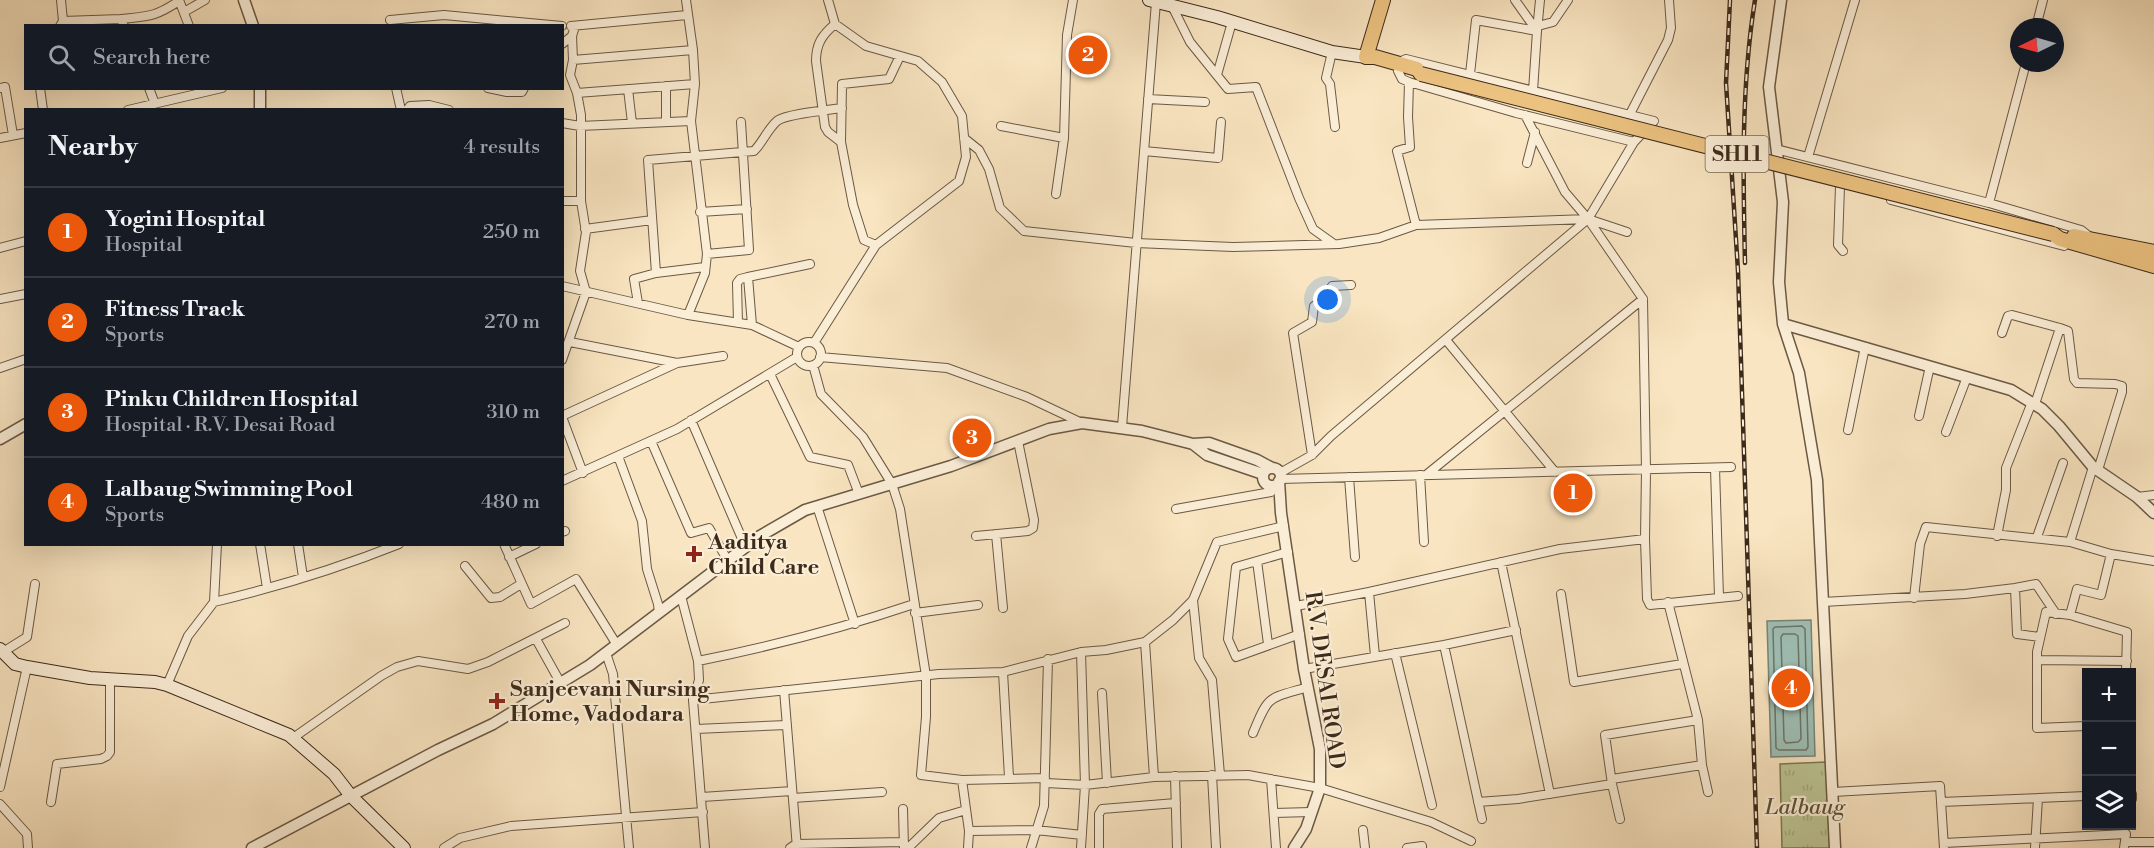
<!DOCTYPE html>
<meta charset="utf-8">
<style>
:root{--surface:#171b24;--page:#242831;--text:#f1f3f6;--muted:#9ea1a6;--line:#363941;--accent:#ea580c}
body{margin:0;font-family:"Libre Bodoni",serif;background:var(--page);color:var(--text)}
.controls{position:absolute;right:18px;bottom:18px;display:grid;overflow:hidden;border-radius:0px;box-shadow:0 6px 24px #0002}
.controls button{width:54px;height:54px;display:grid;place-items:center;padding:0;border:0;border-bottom:2px solid var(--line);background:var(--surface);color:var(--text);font:30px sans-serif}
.compass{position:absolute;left:2010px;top:18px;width:54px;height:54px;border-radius:50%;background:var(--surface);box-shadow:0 6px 24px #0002;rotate:265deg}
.you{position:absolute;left:1328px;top:300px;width:21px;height:21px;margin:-15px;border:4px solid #fff;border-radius:50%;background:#1a73e8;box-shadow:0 0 0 9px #1a73e833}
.badge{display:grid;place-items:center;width:39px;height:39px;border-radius:50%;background:var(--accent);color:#fff;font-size:20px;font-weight:700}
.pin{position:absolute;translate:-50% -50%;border:3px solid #fff;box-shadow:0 2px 6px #0006}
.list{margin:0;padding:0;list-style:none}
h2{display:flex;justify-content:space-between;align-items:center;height:78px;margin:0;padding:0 24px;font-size:26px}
h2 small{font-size:20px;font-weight:400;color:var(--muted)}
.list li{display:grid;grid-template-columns:39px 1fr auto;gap:18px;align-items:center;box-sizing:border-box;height:90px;padding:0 24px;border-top:2px solid var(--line)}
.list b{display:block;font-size:22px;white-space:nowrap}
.list p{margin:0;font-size:20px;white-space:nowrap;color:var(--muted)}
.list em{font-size:20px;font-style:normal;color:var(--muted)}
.icon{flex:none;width:33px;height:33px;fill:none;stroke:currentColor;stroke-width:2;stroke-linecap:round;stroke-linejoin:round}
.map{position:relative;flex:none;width:2154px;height:848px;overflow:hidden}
.search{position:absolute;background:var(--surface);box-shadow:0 6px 24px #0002;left:24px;top:24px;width:540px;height:66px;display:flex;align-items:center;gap:15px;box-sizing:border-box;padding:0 21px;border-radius:0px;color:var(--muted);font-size:22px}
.panel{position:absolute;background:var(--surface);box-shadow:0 6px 24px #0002;left:24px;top:108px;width:540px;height:438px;border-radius:0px}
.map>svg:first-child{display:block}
.park{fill:url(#park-tufts);stroke:#7c7856;stroke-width:1.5}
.water{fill:#9ebfb5;stroke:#778377;stroke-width:1.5}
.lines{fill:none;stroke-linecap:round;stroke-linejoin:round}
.shore{stroke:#6d7468;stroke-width:1.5}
.minor-casing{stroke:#6b5944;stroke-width:10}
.tertiary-casing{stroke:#6b5944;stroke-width:13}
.secondary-casing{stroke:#3c2a1a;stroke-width:14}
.primary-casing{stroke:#3c2a1a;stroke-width:16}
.minor{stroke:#fbeed7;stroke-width:8}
.tertiary{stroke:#fbeed7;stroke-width:10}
.secondary{stroke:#fbeed7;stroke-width:12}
.primary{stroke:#ecc280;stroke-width:14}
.rail-casing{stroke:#3c2a1a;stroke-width:4.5}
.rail{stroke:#fbeed7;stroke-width:2;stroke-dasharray:7;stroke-linecap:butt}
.primary-bridge-casing{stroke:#3c2a1a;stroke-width:16;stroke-linecap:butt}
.primary-bridge{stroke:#ecc280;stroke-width:14}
.poi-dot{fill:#8f2418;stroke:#fbeed7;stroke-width:2}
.labels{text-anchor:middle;stroke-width:4.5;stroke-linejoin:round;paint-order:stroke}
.shield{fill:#fbeed7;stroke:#756553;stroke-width:1.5}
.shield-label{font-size:21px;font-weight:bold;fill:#3c2a1a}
.poi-label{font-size:22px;font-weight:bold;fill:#3c2a1a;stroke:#fbeed7;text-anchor:start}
.street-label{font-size:22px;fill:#3c2a1a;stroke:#fbeed7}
.park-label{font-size:22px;font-style:italic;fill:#5c5138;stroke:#fbeed7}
</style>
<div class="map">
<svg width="2154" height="848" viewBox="0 0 2154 848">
<defs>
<pattern id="park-tufts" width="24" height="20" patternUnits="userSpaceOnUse" patternTransform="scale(1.5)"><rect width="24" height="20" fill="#bdc593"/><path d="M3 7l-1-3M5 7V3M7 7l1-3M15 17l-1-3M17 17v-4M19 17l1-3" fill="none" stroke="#a3a97e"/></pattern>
</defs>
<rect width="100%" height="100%" fill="#f9e5c1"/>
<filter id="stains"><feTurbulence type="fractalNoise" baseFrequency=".00333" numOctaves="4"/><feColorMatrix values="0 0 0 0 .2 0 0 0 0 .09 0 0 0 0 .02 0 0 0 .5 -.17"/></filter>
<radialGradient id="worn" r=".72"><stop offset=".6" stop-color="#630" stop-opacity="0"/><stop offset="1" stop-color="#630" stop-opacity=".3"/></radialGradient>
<path class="park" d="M1826 762 1830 848H1782L1780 764Z"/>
<path class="water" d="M1811 620 1815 756 1771 757 1767 621Z"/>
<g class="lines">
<path class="shore" d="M1802 626 1805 629 1808 747 1806 750H1779L1776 748 1773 629 1775 627Z
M1783 634H1795L1798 636 1801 739 1798 742 1786 743 1784 740 1781 637Z"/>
<defs>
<path id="minor" d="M61 0 63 21
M179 0 189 26
M686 0 693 50 695 84 691 121 707 254 705 273 688 315
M1515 0 1537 31 1533 91
M1172 6 1190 42 1228 89 1256 87 1299 198 1313 229 1334 244
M184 12 205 0
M121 19C149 16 155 17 179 1
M390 20 444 15 562 26
M835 24C822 35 816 44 816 61L825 127 828 132 841 142
M60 26 63 21 121 19 124 26
M571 26 687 15
M1538 26 1553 22 1568 0
M2036 27 2043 0
M562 44 572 36
M1332 52 1326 78 1330 84 1335 127
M573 60 693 50
M1398 71 1402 79 1409 82 1516 113 1634 142
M1470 74 1476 20 1537 31 1540 0
M1217 75 1232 22
M1409 82 1408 117 1410 147 1397 151 1416 225
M666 86V122
M0 88 5 87 13 135
M40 88 43 110
M149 88 155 104
M396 88 401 110
M488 88 507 92H522L524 88
M628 89 632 123
M577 93 695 84
M1148 99 1205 102
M128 110 222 88
M407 110 410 106 429 105 449 110
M1630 114 1668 40 1671 28 1669 0
M1525 115 1565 192 1588 219 1643 299 1646 470 1645 539 1647 599 1650 605 1738 596
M562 123 580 126 691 121
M1001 126 1064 138 1067 35 1073 0
M0 138 26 133
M964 138 979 150 989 169 1000 208 1024 231 1136 243 1233 247 1339 244 1379 238 1416 225 1588 219 1627 232
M1776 149 1989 203 2081 230 2090 237
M1144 151 1218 158 1221 122
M1808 157 1855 0
M1527 163 1535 132
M1840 186 1838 245 1843 251
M1056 194 1064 138
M1891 200 2064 246
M562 201H581
M1989 203 2026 63
M700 212 747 209
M585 229 652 220
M876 245 864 240 853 205 841 142 842 84 889 79 900 56
M0 248 26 241
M707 254 749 250 741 122
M656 273 705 267
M562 286 688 315 752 325 799 347
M0 299 26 294
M638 303 634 279 656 273 648 160 754 151C763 142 767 130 777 121 786 114 828 110 842 108
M738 323 737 283 740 279 748 277
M752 325 748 277 810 264
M2060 328 2068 331 2074 379 2077 383 2115 384 2122 386V392L2098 470
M2002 333 2008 316 2012 315 2060 328 2035 404
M1446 340 1555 472
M570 342 677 363 723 356
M797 354a12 12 0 1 1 24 0a12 12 0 1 1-24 0Z
M814 343 876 245 959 181 966 157 962 116 942 82 918 61 866 46 835 24 828 0
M820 357 947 368 1027 397 1082 423
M562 360 586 292 580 271 586 232 581 201V115L577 93 570 75 573 60 572 36 575 26
M813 365 821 394 863 437 892 484 900 509 926 676V717L921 775 962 780 1045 778
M0 368 26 359
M770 374 810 457 848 465 859 494
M562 416 677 363
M1919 416 1930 366
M562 417 583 473
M691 420 746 548
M1122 427 1156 2
M1848 430 1865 347
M1946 432 1967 377
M651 441 691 533 709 528 728 561
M1312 455 1293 333 1312 322 1314 306 1325 299 1332 286 1351 285
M618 456 642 521 647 569 658 604 659 613
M1715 468 1719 597
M1280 473 1312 455 1331 436 1588 219 1634 142 1654 121 1406 59 1397 63
M1420 475 1424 542
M1426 475 1643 299
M1349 477 1355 557
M1280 479 1731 467
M562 481 677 429 797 357
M2137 497 2154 495
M817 506 855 624
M1176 509 1271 492
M562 532 565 531
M996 534 1003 608
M976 536 1028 531 1033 528 1034 520 1018 441
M1997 536 2006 490V468L2032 402
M2037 537 2063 463
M2070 542 2093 467
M260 544 267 588
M298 544 303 577
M504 544 531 604 576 579 617 645
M1288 552 1236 567 1228 639 1236 657 1300 634
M509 557 536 544
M1257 561 1268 644
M1501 562 1550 794
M465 566 491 598 500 597 521 584
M2015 588 2036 584 2056 614
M1561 594 1574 682 1682 664
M681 596 698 661 699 680 693 700 705 848
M1914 598 1920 544 1926 527 2070 542 2111 554 2154 561
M1193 600 1199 658 1212 680 1220 775
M214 602C277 587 339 568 399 544
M1668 602 1698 720 1702 765 1708 792
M1823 602 1965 594 2015 588 2017 634 2040 637
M1296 606 1369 592
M915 613 978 605
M2070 615 2077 589 2101 595 2111 554
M536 639 560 682
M1145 642 1154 777
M1444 645 1482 819
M3 652 27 637 35 584
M1081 652 1085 785 1081 848
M606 653 613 674 629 848
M1395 653 1432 805
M1375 656 1369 592 1560 549 1645 539
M2037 660 2127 661
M698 661C772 646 843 628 914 604
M1304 669 1444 645 1516 630
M1003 672 1009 777
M167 685 188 636 214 602 217 544
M784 690 797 848
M1102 693 1107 783
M693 700 939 674 1003 672 1081 652 1106 650 1145 642 1173 620 1193 600 1217 542 1284 526
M2086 726 2037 728V652L2046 612 2070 615 2127 632 2126 672
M696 729 787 725
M1253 733C1269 694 1268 699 1308 687
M293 738 381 676 397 667 418 661 468 669 488 662 565 623
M1212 775 1216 848
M1175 776 1177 848
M1271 779 1276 848
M1612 779 1702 765
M962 780 969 831 968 848
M1046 783 1085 785 1154 777 1248 775 1320 788 1431 822 1471 841
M0 787 27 667
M1833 792 1940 786 1944 848
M2132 794V799
M702 797 792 791
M793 798 882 792
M51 802 57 764 101 759 107 756 110 752V679
M1478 802 1518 799 1612 784
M1941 802 2086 796
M0 804 27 834 28 848
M903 809 904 848
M1274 813 1311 812
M1620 819 1612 784 1605 735 1698 720
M1363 830 1365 848
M969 831 1036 830 1082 835
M2125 842H2154
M1944 843 2126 834 2124 848
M444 848 460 838 511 826 703 812
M790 848 796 844 904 842
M908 848 939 818 966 810
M1031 848 1044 806 1048 659
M1099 848V814L1102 809 1176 803
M1407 848 1422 846V848
M2035 848 2038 798"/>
<path id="tertiary" d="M244 0 253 26
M1781 0 1769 87 1783 202 1779 282 1783 324 1799 373 1817 480 1835 848
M260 88V110
M1783 324 2011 390 2042 409 2059 426 2093 467 2137 497 2154 513
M0 439 26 424
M1193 444 1207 455 1263 474
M1263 477a9 9 0 1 1 18 0a9 9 0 1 1-18 0Z
M1279 481 1281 513 1304 669 1320 749V788L1306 829 1294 848
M252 848 438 750 493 724 590 665 760 536 805 510 951 466 1049 429 1082 423 1142 431 1193 444 1209 443 1257 460 1272 468"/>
<path id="secondary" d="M1149 0 1217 17 1332 52 1366 57
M0 649 15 664 27 667 90 678 155 682 167 685 289 735 334 774 351 796 404 848"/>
<path id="primary" d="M1366 57 1383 0
M1366 57H1375L1417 69 1421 74
M2053 234 2060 239 2154 266
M2074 236 2154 252"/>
</defs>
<use href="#minor" class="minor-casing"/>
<use href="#tertiary" class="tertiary-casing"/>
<use href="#secondary" class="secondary-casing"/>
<use href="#primary" class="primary-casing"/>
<use href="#minor" class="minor"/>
<use href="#tertiary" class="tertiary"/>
<use href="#secondary" class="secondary"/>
<use href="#primary" class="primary"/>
<defs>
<path id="rail" d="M1730 0 1726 83 1738 271 1757 848
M1745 263C1743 176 1741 87 1755 0"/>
</defs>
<use href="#rail" class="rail-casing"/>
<use href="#rail" class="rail"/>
<defs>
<path id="primary-bridge" d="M1421 74 2053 234"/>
</defs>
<use href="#primary-bridge" class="primary-bridge-casing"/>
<use href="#primary-bridge" class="primary-bridge"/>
</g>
<g class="poi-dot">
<path d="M691 545h6v6h6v6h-6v6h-6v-6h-6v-6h6z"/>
<path d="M494 692h6v6h6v6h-6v6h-6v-6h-6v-6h6z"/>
</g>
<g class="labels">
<rect class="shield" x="1705.5" y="136" width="63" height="36" rx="4.5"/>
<g class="shield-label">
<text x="1737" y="161">SH11</text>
</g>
<g class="poi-label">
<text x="708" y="549">Aaditya<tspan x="708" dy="25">Child Care</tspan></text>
<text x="510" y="696">Sanjeevani Nursing<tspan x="510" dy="25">Home, Vadodara</tspan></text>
</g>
<g class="street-label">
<text transform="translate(1326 680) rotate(82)" y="8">R.V. DESAI ROAD</text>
</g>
<g class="park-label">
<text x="1805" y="814">Lalbaug</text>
</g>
</g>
<rect width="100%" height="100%" filter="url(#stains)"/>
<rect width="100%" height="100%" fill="url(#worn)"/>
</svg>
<div class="controls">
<button>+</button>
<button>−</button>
<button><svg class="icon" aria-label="layers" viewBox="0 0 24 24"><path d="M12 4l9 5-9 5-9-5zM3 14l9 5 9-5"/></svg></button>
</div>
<svg class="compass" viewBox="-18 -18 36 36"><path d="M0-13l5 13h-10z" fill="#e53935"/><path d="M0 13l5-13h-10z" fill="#9ea1a6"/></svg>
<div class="you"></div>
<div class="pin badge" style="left:1573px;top:493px">1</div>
<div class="pin badge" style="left:1088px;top:55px">2</div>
<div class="pin badge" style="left:972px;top:438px">3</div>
<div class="pin badge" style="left:1791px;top:688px">4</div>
<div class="search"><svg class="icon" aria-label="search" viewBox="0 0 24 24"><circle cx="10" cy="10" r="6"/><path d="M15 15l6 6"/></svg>Search here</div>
<section class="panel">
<h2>Nearby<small>4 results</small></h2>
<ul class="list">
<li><span class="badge">1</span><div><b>Yogini Hospital</b><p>Hospital</p></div><em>250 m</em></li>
<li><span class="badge">2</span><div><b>Fitness Track</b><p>Sports</p></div><em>270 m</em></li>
<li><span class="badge">3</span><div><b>Pinku Children Hospital</b><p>Hospital · R.V. Desai Road</p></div><em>310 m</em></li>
<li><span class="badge">4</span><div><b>Lalbaug Swimming Pool</b><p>Sports</p></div><em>480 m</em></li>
</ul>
</section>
</div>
